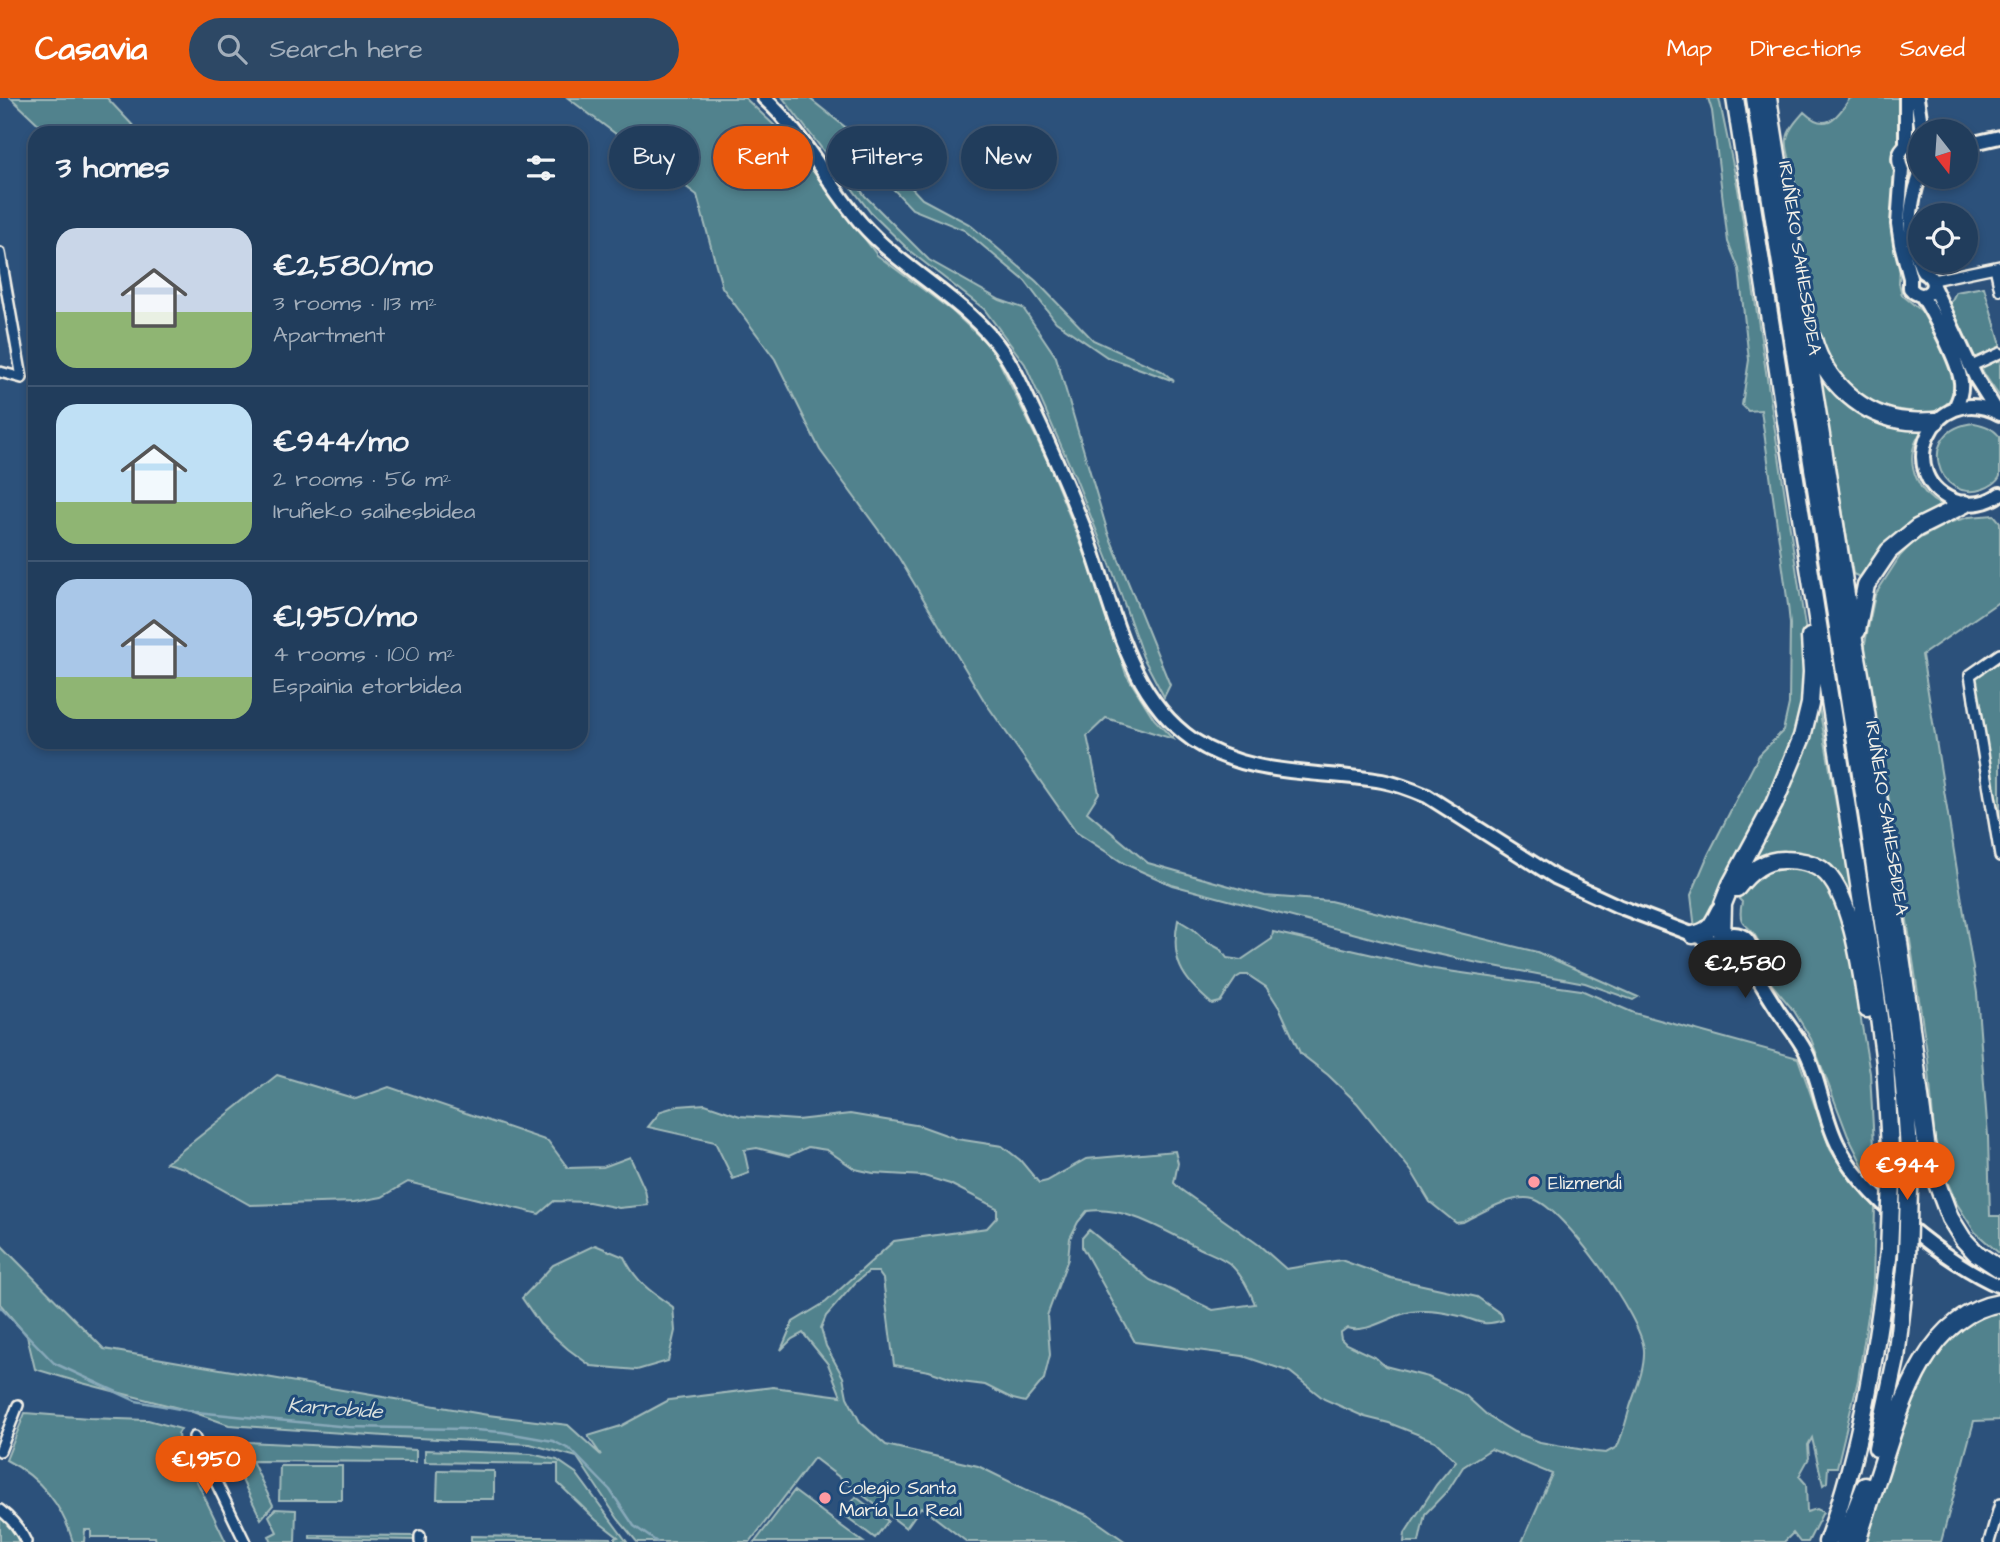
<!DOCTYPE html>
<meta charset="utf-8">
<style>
body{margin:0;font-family:"Architects Daughter",sans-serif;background:#2d4865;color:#f1f3f6;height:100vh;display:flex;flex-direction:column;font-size:26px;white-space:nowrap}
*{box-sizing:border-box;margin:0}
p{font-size:23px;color:#a2aebb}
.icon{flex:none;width:38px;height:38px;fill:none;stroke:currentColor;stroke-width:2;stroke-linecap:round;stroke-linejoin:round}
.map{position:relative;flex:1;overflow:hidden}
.sheet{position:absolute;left:28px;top:28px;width:560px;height:623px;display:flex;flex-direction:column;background:#213d5c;border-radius:21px;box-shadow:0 4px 10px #0003,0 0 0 2px #3e5672}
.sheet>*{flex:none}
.banner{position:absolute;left:609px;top:28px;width:665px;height:63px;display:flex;gap:14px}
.needle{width:46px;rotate:163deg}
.tools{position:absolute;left:1908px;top:21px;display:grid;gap:14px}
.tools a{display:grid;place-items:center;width:70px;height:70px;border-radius:50%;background:#213d5c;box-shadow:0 4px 10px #0003,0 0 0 2px #3e5672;font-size:35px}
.price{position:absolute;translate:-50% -60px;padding:0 16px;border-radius:24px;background:#ea580c;color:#fff;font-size:23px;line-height:46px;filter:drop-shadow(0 2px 4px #0008)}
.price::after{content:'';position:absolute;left:50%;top:42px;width:21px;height:16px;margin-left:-10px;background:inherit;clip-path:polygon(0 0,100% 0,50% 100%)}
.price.current{background:#222;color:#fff}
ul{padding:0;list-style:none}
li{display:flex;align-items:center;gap:21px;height:175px;padding:0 28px}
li+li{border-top:2px solid #3e5672}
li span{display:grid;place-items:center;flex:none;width:196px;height:140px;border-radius:21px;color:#555}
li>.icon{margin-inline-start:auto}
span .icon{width:84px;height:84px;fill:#fffc;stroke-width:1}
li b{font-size:30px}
h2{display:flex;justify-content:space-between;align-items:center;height:84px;padding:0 28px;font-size:30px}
.chip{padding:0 24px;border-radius:32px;background:#213d5c;box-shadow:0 4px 10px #0003,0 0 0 2px #3e5672;font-size:24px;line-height:63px}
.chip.current{background:#ea580c;color:#fff}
header{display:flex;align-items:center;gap:42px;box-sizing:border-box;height:98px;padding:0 35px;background:#ea580c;color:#fff}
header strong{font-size:33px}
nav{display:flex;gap:38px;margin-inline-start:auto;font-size:24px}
.search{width:490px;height:63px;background:#2d4865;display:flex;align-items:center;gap:18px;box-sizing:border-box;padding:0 24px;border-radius:38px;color:#a2aebb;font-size:26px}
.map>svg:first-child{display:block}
</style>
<header>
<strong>Casavia</strong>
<div class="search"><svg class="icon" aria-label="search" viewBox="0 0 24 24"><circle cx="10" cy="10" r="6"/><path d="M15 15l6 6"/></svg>Search here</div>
<nav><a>Map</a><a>Directions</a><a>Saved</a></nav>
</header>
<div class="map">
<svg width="2000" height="1444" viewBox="0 0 2000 1444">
<rect width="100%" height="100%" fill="#2c517b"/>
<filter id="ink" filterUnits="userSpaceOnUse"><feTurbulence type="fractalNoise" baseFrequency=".0143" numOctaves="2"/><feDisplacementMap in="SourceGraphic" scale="14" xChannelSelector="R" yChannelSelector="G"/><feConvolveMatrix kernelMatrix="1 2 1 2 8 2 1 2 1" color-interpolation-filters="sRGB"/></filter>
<g filter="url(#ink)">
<path fill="#51828d" stroke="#a2baba" stroke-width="2" d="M 11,0 L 107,0 L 140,35 L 48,35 Z
M 568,0 L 745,0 L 790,42 L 877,157 L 952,213 L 993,251 L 1047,362 L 1097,486 L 1126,576 L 1154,621 L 1173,641 L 1106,620 L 1087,638 L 1099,695 L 1087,714 L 1148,765 L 1265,798 L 1330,803 L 1537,854 L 1638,899 L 1633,902 L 1585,885 L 1478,865 L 1405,849 L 1172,787 L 1125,766 L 1076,734 L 985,604 L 899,460 L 820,352 L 775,261 L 722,189 L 697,97 Z
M 783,0 L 809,0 L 885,61 L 922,101 L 969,126 L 1036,183 L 1093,242 L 1162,273 L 1174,283 L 1107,259 L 1056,224 L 1025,183 L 964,132 L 912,111 L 855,50 L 834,54 L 865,98 L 929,162 L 1000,202 L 1023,210 L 1056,259 L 1108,435 L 1170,587 L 1164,599 L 1143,559 L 1113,474 L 1075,379 L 1025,266 L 984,211 L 911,154 L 871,115 Z
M 1708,0 L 1719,0 L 1738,91 L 1807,541 C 1805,564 1807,589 1802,612 C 1786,684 1744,754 1712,820 L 1695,831 L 1691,797 L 1708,757 L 1759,657 L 1783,633 L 1789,606 L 1790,526 L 1788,507 L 1761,312 L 1748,313 L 1742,307 L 1749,262 L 1739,171 L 1728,144 L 1712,13 Z
M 1850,0 L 1902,0 L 1903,42 L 1895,52 L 1893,62 L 1898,85 L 1895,146 L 1900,168 L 1899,185 L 1902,197 L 1929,219 L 1958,285 C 1949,310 1938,318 1910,313 C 1900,312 1887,311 1878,308 C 1861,301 1844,285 1835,270 C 1803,220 1803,135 1794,77 C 1792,67 1785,51 1787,41 C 1788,31 1798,21 1804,14 C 1825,34 1836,22 1850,0 Z
M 1984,189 L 2000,244 L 2000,299 C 1978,270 1964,238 1950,206 L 1956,194 Z
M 1822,275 L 1829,286 L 1926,329 C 1922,333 1918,338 1916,343 C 1905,367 1920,397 1941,407 L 1903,431 L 1870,465 L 1860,479 L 1853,476 L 1820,279 Z
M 1974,325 C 1985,327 1993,330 2000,339 C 2000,350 2000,368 2000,378 C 1998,384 1989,389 1983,391 C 1937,407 1914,331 1974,325 Z
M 1994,417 L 2000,424 L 2000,503 L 1922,557 L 1977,895 L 1988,1038 L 1990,1118 L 2000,1118 L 2000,1156 L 1975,1134 L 1957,1106 L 1946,1081 L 1935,1045 L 1928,961 L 1881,651 L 1867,589 L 1865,545 L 1875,497 L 1900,458 L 1913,444 L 1948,425 L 1969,419 Z
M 2000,560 L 2000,732 L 1975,578 Z
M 1816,590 C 1828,666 1844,742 1855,819 L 1808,757 L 1746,770 Z
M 1794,767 L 1818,776 L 1832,790 L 1843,816 L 1870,975 L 1876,1083 L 1863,1068 L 1848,1038 L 1811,941 L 1794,913 L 1760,872 C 1758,862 1762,853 1758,843 C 1750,823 1736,832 1742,804 L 1739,801 C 1753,770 1763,773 1794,767 Z
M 1178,822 L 1193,831 L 1207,844 L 1220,851 L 1227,860 L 1241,862 L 1272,841 L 1273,834 L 1434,871 L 1581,892 L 1634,915 L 1798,960 L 1830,1051 L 1850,1082 L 1875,1109 L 1873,1186 L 1858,1282 L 1837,1369 L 1828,1369 L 1827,1384 L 1823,1387 L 1812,1340 L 1808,1347 L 1809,1360 L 1799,1378 L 1806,1386 L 1807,1414 L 1817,1411 L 1823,1414 L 1808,1444 L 1800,1444 L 1793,1435 L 1784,1444 L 1522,1444 L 1552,1376 L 1491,1351 L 1463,1369 L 1449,1391 L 1425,1416 L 1419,1444 L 1404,1444 L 1405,1435 L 1436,1387 L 1456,1363 L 1435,1343 L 1389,1325 L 1365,1319 L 1324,1301 L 1290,1274 L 1243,1258 L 1135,1244 L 1082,1149 L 1082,1140 L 1089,1132 L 1150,1182 L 1213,1212 L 1255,1206 C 1250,1193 1242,1178 1232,1168 C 1225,1160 1209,1155 1199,1150 C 1165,1133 1127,1108 1087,1113 L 1078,1124 L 1070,1140 L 1068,1161 L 1047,1218 L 1050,1257 L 1044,1281 L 1025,1304 L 1013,1301 L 985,1287 L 961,1284 L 929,1273 L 894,1267 L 883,1181 L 878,1174 L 868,1174 L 855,1185 L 826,1218 L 821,1230 L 826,1248 L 843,1279 L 847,1299 L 860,1324 L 886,1347 L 978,1368 L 1029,1393 L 1089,1418 L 1126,1444 L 967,1444 L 921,1409 L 906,1430 L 814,1360 L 750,1444 L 637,1444 L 618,1421 L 577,1359 L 530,1346 L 399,1339 L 229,1327 L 190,1313 L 82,1285 L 35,1271 L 27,1238 L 0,1206 L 0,1146 L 104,1251 L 488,1317 L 568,1327 L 601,1357 L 588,1338 L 621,1328 L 669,1302 L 773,1289 L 841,1298 L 828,1266 L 803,1235 L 792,1241 L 781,1252 L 793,1224 L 826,1204 L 894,1143 L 987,1130 L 997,1119 L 997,1110 L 950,1086 L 924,1078 L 873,1075 L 855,1071 L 827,1052 L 808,1049 L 789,1058 L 757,1050 L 744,1052 L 749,1075 L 733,1081 L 715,1044 L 648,1029 L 661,1013 L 678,1008 L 705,1006 L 740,1018 L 797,1022 L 850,1016 L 921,1028 L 957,1041 L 1002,1048 L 1020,1062 L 1039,1085 L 1047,1083 L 1086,1061 L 1175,1053 L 1178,1065 L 1174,1085 L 1180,1091 L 1259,1147 L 1286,1171 L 1341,1162 L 1391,1180 L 1477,1199 L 1501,1216 L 1503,1222 C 1480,1230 1477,1221 1455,1217 C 1442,1214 1425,1212 1411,1214 C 1390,1217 1369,1236 1347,1230 L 1340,1235 L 1341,1241 L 1346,1246 L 1376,1260 L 1385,1268 L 1428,1279 L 1465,1297 L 1489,1319 L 1514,1334 L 1540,1344 L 1595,1354 L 1606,1355 L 1617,1349 C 1623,1336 1626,1323 1630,1309 C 1636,1291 1645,1271 1644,1252 C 1642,1220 1563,1109 1533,1101 C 1513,1095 1481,1115 1463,1124 L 1456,1125 L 1430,1104 L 1412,1074 L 1357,1005 L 1328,977 L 1300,955 L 1280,911 L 1266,889 L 1248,877 L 1241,877 L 1236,880 L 1220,904 L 1212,906 C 1181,880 1170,861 1178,822 Z
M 277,977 L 356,1001 L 389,989 L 548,1043 L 568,1070 L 603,1069 L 630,1059 L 645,1092 L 648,1107 L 619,1110 L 589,1104 L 554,1103 L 539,1116 L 408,1084 L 382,1099 L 354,1104 L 250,1107 L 184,1070 L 166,1065 Z
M 595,1147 L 624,1159 C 636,1184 651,1194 673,1209 L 675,1233 L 668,1263 L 637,1272 L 591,1268 L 568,1251 L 540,1226 L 522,1200 L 553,1167 Z
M 2000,1212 L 2000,1322 L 1974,1323 L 1941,1444 L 1863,1444 C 1873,1415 1883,1386 1893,1357 C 1913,1300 1934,1228 2000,1212 Z
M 25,1315 L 89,1320 L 148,1322 L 181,1331 L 178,1336 L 179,1346 L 226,1444 L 156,1444 L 155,1439 L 91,1439 L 91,1432 L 85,1432 L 84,1444 L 73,1444 C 63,1408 40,1379 6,1362 Z
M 227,1343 L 416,1352 L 416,1364 L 252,1363 L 273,1407 L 261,1421 L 224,1345 Z
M 425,1352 L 531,1356 L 557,1362 L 576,1375 L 627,1444 L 615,1443 L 615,1440 L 618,1439 L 596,1422 L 558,1385 L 558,1366 L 425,1364 Z
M 280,1368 L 342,1368 L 342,1402 L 279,1402 Z
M 438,1372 L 494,1373 L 494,1401 L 437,1401 Z
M 794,1393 L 863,1444 L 755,1444 Z
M 856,1399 L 888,1423 L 875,1440 L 843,1416 Z
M 275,1411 L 296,1412 L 295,1444 L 272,1444 L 269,1438 L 277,1434 L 269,1418 Z
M 0,1416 C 9,1424 18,1433 22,1444 L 0,1444 Z
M 310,1437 L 415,1438 L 415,1442 L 310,1440 Z
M 471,1438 L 611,1440 L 612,1443 L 471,1443 Z"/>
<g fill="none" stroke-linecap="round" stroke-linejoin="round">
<path stroke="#88a9b9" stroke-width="2.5" d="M 0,1209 L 54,1265 L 136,1303 L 196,1314 L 349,1329 L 462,1331 L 502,1334 L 553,1343 L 571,1352 L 610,1392 L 634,1428 L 657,1444"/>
<defs>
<path id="street" d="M 1995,169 L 2000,192
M 1933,182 L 2000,168
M 1976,266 L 2000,255
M 0,274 L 22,280 L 0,155
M 2000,556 L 1970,577 L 2000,758
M 194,1339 L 245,1444
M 0,1353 L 18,1307
M 0,1412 C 12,1421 20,1431 26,1444
M 420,1438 L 420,1444
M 1989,1444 L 2000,1406"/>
<path id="secondary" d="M 764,0 C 803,35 827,85 861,125 C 904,174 968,202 1005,257 C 1016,273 1023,291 1031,308 C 1051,350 1069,392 1086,435 C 1113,506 1126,596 1193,642 C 1250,680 1318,672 1382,683 C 1398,686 1413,692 1427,698 L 1555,779 L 1618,808 L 1705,841 L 1719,845
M 1906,0 L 1906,47
M 1917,0 L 1922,33
M 1920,47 C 1902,43 1895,57 1902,72 L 1898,126 L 1901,146 L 1910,180 L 1910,190 C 1925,209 1945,184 1923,174 C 1907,138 1907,114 1920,77
M 1965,47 L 2000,39
M 1933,188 L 1976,280 L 1998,315
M 1922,198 C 1933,215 1959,265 1961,284 C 1962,294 1959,301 1955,310
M 2000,316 C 1931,279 1890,382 1958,404 C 1972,408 1988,405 2000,396
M1717 853a17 17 0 1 1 34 0a17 17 0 1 1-34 0Z
M 1747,864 C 1758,880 1768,897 1779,914 C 1788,927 1798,939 1806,954 C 1820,983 1823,1016 1837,1045 C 1860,1097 1948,1166 2000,1188"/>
<path id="highway" d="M 1735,0 L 1873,875 L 1885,965 L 1892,1083
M 1755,0 L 1870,734 L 1899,936 L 1907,1022 L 1910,1069 L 1909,1091
M 1768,0 L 1847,503 L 1863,593 L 1908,907 L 1926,1045 L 1932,1072 L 1950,1120 L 1963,1141 L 1976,1155 L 2000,1171
M 1813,241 C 1825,284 1862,319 1908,323 C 1917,324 1927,323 1936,323
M 1857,533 L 1866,487 L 1889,453 L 1917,430 L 1965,406
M 1737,790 C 1749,774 1765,761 1785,762 C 1797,762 1810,764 1821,771 C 1851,791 1862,876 1867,911
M 1693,837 C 1711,833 1712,827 1720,812
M 1722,840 L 1723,806 L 1731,786 L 1774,706 L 1802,639 L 1810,606 L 1812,574 L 1810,539
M 1877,1350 L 1896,1261 L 1907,1161
M 1827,1444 C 1862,1350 1876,1252 1889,1153
M 1843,1444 L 1865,1388
M 1857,1444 C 1865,1418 1874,1392 1882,1367 C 1901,1307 1927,1217 2000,1205"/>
</defs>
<use href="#street" stroke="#f4f1e8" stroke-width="14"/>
<use href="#secondary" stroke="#f4f1e8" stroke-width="18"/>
<use href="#highway" stroke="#f4f1e8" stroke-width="21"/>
<use href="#street" stroke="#1f4a7a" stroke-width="9"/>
<use href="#secondary" stroke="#1f4a7a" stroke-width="12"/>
<use href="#highway" stroke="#1f4a7a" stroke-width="16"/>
<defs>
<path id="highway-bridge" d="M 1889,1153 L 1892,1083
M 1907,1161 L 1909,1091"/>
</defs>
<use href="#highway-bridge" stroke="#f4f1e8" stroke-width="21" stroke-linecap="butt"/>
<use href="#highway-bridge" stroke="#1f4a7a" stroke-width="16"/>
</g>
</g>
<g fill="#ff9aa2" stroke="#1f4a7a" stroke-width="2.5">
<circle cx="1534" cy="1084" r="7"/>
<circle cx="825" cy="1400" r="7"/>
</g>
<g text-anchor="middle" stroke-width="6" stroke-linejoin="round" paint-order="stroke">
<g font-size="19" fill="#f4f1e8" stroke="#1f4a7a">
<text transform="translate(1801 160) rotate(81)" y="7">IRUÑEKO SAIHESBIDEA</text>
<text transform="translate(1888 720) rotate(81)" y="7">IRUÑEKO SAIHESBIDEA</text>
</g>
<g font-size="19" fill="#f4f1e8" stroke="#1f4a7a" text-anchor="start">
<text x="1548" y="1091">Elizmendi</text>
<text x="839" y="1396">Colegio Santa<tspan x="839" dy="22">María La Real</tspan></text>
</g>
<g font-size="21" font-style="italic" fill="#d9dfdc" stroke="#1f4a7a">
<text transform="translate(335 1310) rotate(4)" y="7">Karrobide</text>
</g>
</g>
</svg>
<div class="tools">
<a><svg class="needle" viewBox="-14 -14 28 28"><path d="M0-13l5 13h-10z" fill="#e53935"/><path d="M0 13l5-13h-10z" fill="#a2aebb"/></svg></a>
<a><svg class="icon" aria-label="locate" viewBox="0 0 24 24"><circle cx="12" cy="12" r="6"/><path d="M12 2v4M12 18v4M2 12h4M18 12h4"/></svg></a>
</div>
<b class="price current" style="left:1745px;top:902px">€2,580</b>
<b class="price" style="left:1907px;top:1104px">€944</b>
<b class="price" style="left:206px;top:1398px">€1,950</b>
<div class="banner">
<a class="chip">Buy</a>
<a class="chip current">Rent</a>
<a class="chip">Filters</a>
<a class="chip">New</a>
</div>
<section class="sheet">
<h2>3 homes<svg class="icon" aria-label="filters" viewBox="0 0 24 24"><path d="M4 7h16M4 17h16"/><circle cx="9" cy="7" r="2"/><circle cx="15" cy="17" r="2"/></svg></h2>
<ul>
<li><span style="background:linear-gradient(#c9d6e8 60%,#8fb573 0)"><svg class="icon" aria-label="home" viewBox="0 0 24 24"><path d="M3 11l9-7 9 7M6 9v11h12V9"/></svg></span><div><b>€2,580/mo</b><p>3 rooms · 113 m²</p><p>Apartment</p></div></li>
<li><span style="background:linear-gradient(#bfe0f5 70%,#8fb573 0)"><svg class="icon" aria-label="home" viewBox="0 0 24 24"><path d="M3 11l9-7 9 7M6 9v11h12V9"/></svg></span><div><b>€944/mo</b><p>2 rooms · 56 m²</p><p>Iruñeko saihesbidea</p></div></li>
<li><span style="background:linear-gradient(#a9c7e8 70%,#8fb573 0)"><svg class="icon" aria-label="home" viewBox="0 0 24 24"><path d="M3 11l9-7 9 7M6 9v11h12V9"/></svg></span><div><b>€1,950/mo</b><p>4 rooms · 100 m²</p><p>Espainia etorbidea</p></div></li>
</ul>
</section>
</div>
